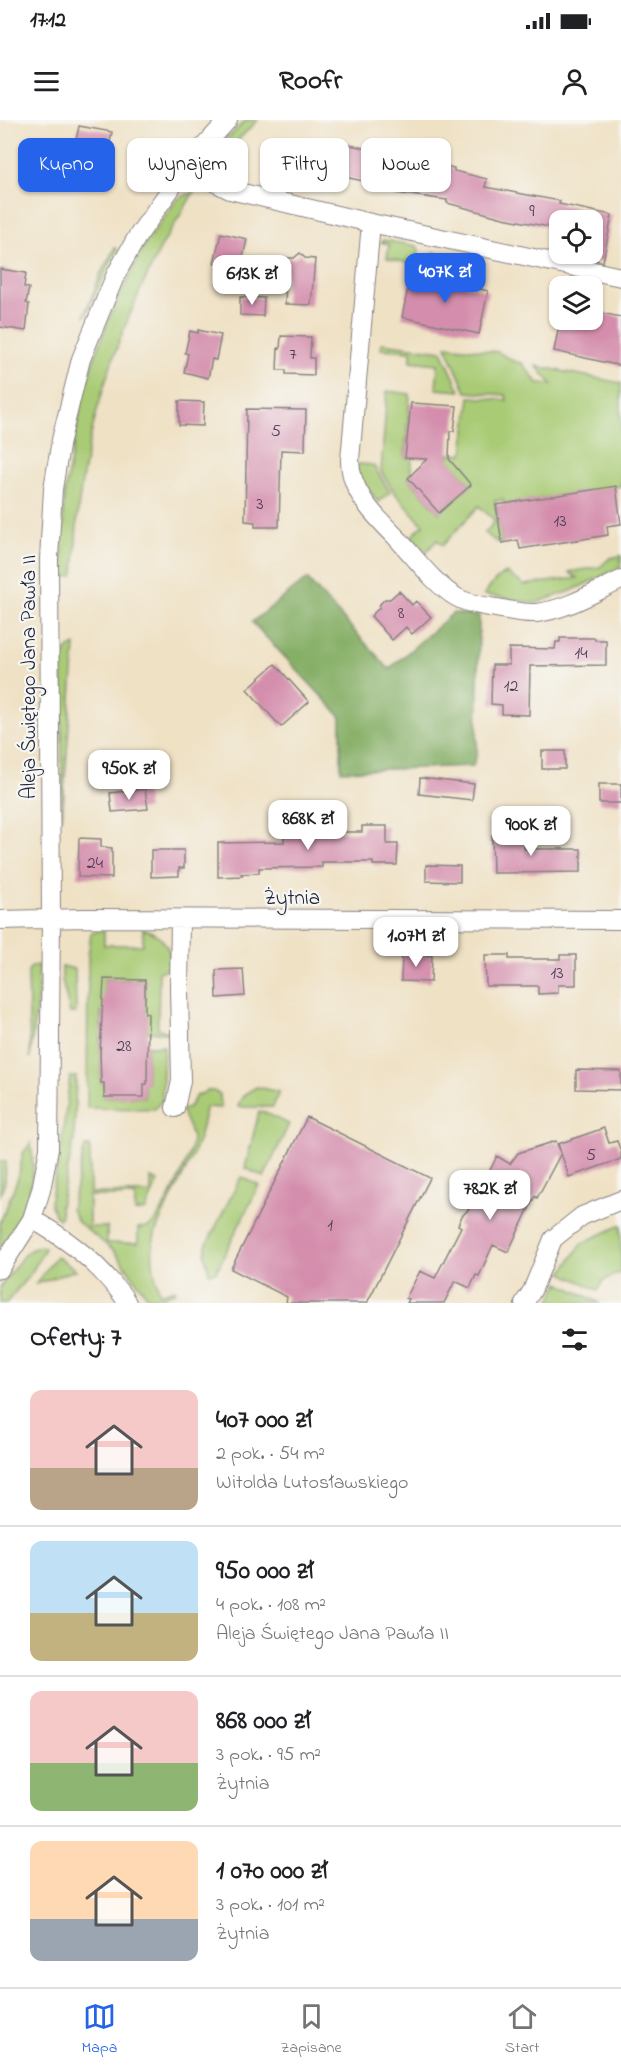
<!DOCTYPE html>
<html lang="pl">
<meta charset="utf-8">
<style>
body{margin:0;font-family:"Indie Flower",sans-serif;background:#f6f6f6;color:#202124;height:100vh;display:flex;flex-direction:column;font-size:22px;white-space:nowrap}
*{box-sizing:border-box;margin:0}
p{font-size:20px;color:#757577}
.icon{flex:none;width:33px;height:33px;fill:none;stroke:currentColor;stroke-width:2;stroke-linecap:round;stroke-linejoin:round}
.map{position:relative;height:1183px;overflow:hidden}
.drawer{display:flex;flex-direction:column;background:#fff;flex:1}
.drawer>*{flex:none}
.top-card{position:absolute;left:18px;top:18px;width:585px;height:54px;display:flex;gap:12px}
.controls{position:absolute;left:549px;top:90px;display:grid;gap:12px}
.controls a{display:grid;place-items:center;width:54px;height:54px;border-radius:12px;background:#fff;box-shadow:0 2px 4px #0004;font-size:30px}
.price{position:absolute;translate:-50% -51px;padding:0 14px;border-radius:12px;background:#fff;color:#222;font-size:20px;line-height:39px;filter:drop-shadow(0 2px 3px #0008)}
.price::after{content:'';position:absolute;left:50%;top:36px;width:18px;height:14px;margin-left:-9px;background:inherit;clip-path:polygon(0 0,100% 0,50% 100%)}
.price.on{background:#2563eb;color:#fff}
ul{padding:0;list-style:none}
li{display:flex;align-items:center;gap:18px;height:150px;padding:0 30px}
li+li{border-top:2px solid #e0e0e0}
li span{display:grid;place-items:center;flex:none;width:168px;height:120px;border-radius:12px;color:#555}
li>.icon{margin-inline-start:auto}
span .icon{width:72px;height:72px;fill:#fffc;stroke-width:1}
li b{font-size:26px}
h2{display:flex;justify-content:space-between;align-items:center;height:72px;padding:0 30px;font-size:26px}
.chip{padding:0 21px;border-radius:12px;background:#fff;box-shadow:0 2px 4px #0004;font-size:21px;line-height:54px}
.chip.on{background:#2563eb;color:#fff}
.status{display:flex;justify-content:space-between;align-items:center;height:42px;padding:0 30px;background:#fff;direction:ltr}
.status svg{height:16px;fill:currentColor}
header{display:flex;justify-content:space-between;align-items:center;height:78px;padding:0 30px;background:#fff;font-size:27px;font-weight:800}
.tab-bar{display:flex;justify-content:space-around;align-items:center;height:84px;border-top:2px solid #e0e0e0;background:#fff;font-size:16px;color:#757577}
.tab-bar a{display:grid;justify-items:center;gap:3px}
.tab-bar .on{color:#2563eb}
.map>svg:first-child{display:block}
</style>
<div class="status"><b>17:12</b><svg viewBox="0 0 49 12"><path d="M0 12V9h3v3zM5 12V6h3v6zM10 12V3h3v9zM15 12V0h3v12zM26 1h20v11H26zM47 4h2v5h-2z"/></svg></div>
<header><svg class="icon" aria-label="menu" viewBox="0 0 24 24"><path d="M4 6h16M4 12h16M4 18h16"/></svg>Roofr<svg class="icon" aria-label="person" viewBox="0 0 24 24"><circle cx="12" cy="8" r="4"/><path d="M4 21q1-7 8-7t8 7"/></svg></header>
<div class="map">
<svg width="621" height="1183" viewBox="0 0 621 1183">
<rect width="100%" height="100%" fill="#f6f6f2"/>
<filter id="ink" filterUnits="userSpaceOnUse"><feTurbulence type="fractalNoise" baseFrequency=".0167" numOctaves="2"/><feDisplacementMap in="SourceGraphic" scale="12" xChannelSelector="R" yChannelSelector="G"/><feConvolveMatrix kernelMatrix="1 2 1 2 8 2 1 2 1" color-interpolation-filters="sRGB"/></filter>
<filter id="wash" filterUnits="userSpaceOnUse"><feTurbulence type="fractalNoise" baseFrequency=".008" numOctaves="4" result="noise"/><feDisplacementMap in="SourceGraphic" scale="24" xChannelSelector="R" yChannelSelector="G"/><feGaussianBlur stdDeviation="1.35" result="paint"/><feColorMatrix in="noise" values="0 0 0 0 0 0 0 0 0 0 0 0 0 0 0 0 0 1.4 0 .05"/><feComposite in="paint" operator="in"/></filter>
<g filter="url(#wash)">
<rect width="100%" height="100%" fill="#efe1c4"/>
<path fill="#a9cb74" stroke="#667658" stroke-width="1.5" d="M 246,0 L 258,0 L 220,38 L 224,22 Z
M 194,72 C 182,93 168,113 157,135 C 118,213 90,294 79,381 C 76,405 76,430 74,454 L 72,456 L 61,457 L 64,375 L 82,281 L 92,245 L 109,198 L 145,124 L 177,79 Z
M 383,120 L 417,126 L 419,130 L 416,142 L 431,145 L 434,132 L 437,133 L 434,149 L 387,138 L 389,125 L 381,122 Z
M 115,128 L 117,130 L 84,197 L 101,153 Z
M 381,223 L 442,231 L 460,271 L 436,269 L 438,244 L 411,241 L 411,231 L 381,229 Z
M 446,226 L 498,232 L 515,242 L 522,243 L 538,263 L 552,264 L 536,246 L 621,263 L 621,366 L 504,384 L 503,380 L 495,381 L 502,423 L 496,422 L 485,413 L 495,401 L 479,386 L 443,425 L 437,420 L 426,432 L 411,417 L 423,405 L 394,372 L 381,352 L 387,271 L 410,274 L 405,338 L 412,338 L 411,351 L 413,353 L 408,358 L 439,393 L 471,365 L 449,340 L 449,334 L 463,334 L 470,277 L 507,280 L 506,275 L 466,272 Z
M 357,344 L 373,345 L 390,372 L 378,382 L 357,354 Z
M 621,436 L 621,447 L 571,471 L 536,483 L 484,475 C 491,465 496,457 507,453 L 524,465 L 577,458 L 569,452 L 600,447 L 610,438 Z
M 75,525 L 62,699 L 62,537 L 69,528 Z
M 143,809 C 162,813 172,829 171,847 L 159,852 L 158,908 L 170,913 L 147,912 L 145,893 L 145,860 L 104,859 L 105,892 L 101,892 L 101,907 L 104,917 L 100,918 L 101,963 L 104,963 L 104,977 L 144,977 L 144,964 L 147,964 L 147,926 L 164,926 L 162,980 L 155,989 L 87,988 L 88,837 L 91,813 L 104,810 L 104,825 L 143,825 Z
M 39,845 L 38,873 L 30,938 L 28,851 L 32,846 Z
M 62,846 L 75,849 L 76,893 L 70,893 L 62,860 Z
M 70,957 L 76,957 L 74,1020 L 60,1086 L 61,1096 L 59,1099 L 54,1094 L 50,1083 L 61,1027 Z
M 257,967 L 279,972 L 273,987 L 238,987 C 240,976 247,972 257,967 Z
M 207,971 L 213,971 L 220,974 L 221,988 L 205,987 C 203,1021 185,1051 170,1081 C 163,1095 155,1108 153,1124 C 151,1141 155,1157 160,1174 L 175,1169 L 176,1171 L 157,1179 L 147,1176 L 115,1132 L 78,1102 L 71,1089 L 85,1026 L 90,1026 L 90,1073 L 151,1073 L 151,1058 L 158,1061 L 146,1090 L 135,1092 L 135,1076 L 89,1076 L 89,1107 L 107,1107 L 107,1123 L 138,1123 L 138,1108 L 148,1107 L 155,1102 C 165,1087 192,1036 192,1020 C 192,1009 183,1000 182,989 L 189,987 L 196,976 Z
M 259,992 L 264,992 L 289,1004 L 264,1057 L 245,1048 Z
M 31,1023 C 31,1032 34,1042 33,1052 C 31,1077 13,1110 0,1131 L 0,1103 L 18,1058 L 23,1033 Z
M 0,1041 L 6,1041 L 5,1062 L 0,1076 Z
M 241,1057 L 259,1065 L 216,1152 L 209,1153 L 205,1136 L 206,1126 Z
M 621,1105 L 621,1152 L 603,1161 L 598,1170 L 562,1153 L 582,1123 Z
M 41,1126 L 45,1128 L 32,1152 L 6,1183 L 0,1183 L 0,1167 L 23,1136 L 30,1130 Z
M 56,1136 L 76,1150 L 36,1164 Z
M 559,1163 L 600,1183 L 549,1183 Z"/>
<path fill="#86af66" stroke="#546850" stroke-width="1.5" d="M 307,459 L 389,549 L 453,493 L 479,496 L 477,634 L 473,646 L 341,651 L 341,597 L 252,502 Z"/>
<g id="blocks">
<path fill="#d48dac" d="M 79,6 L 112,12 L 109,27 L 94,25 L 89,51 L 70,48 Z
M 324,19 L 390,34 L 387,45 L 431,52 L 433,43 L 454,48 L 454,51 L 487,59 L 485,67 L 560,81 L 559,84 L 612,95 L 603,142 L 592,139 L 592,100 L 556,100 L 554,108 L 503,98 L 447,83 L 447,80 L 396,73 L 397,68 L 344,57 L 346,49 L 320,44 Z
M 280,21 L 307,27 L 301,53 L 274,47 Z
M 221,113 L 247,119 L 238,161 L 220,156 L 217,149 L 218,144 L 214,143 Z
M 300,133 L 305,138 L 315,139 L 311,185 L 285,184 L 287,138 L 294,138 Z
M 0,149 L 26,153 L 24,167 L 29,168 L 26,183 L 29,184 L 26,211 L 0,207 Z
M 411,154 L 429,158 L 430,156 L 488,171 L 479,214 L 402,197 Z
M 240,177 L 264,178 L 263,196 L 240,195 Z
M 592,191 L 621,197 L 621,246 L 554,231 L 560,200 L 592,200 Z
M 198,210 L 221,215 L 216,240 L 212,239 L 208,258 L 184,252 L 188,234 L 185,233 L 190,211 L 198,213 Z
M 281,216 L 311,217 L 310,238 L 314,238 L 314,255 L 286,254 L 286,250 L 277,250 L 278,228 L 280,229 Z
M 179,281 L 204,282 L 203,306 L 179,305 Z
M 411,283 L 457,286 L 454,311 L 450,311 L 449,339 L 471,365 L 439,393 L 408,358 L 427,339 L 405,338 Z
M 247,289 L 306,290 L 305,331 L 281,330 L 279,407 L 255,407 L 255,402 L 245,401 Z
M 616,366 L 621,404 L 607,406 L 608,415 L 520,429 L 518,420 L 502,423 L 496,385 Z
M 399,471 L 412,485 L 416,481 L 431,497 L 412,514 L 406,507 L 392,520 L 371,496 L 379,488 L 380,484 L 385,479 L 390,479 Z
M 560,518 L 595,518 L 595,520 L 606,520 L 606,545 L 530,546 L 529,595 L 502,594 L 502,585 L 491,584 L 492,545 L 509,545 L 509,528 L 555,529 L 556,522 L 560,522 Z
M 275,544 L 309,582 L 281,607 L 247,569 Z
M 542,631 L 565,631 L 565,649 L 542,649 Z
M 420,658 L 474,664 L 472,680 L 419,674 Z
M 599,664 L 621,664 L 621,683 L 599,683 Z
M 145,669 L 148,689 L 112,692 L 110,673 Z
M 362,706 L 387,706 L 387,724 L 398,724 L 397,745 L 373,745 L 373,742 L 322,742 L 322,747 L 259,748 L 259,753 L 241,754 L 242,756 L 218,757 L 218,723 L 284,722 L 284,712 L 362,712 Z
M 523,714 L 524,729 L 581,729 L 581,752 L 493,753 L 492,715 Z
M 79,718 L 101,719 L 101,727 L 112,728 L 112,758 L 78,757 Z
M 151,730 L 184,730 L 184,748 L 179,748 L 179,756 L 151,757 Z
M 426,745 L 460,746 L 460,762 L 426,761 Z
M 402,834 L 432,836 L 431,862 L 401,861 Z
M 485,835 L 509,835 L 509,839 L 560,839 L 560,835 L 576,835 L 576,865 L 558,865 L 558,873 L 538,874 L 538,866 L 486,866 Z
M 243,849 L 245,876 L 217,878 L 216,850 Z
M 104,859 L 145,860 L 145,893 L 148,893 L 147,964 L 144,964 L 144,977 L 104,977 L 104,963 L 101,963 L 100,933 Z
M 576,950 L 621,951 L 621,970 L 576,969 Z
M 307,997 L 430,1058 L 367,1183 L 286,1183 L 287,1177 L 231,1149 Z
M 604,1008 L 609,1023 L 617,1021 L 621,1032 L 621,1039 L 569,1057 L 558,1024 Z
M 556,1021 L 561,1033 L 537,1078 L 535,1076 L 508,1132 L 493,1125 L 479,1156 L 476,1155 L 470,1168 L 455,1161 L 444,1183 L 407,1183 L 409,1179 L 406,1178 L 420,1151 L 435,1158 L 461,1107 L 458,1105 L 462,1096 L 473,1085 L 497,1036 L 510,1044 L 518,1033 Z"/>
</g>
</g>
<g filter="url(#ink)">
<use href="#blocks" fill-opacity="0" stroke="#888280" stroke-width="1.5"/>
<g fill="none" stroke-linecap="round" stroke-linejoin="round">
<defs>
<path id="minor" d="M 188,44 L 208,59 L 230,70 L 371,103 L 621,157
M 371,103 L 350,340 C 350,371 374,395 395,416 C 413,435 434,464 456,477 C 468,484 483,486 496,488 C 509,490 523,494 536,493 C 566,490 595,472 621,460
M 0,800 L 85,798 L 621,800
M 175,988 L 181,961 L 179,869 L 180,800
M 32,1099 C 63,1117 90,1136 113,1164 C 118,1170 124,1176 127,1183
M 0,1149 L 32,1099 L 41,1070 L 49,1029 L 51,799 L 49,439 L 53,369 L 61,320 L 81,239 L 116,154 L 137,117 L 188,44 L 228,0
M 524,1183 L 532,1171 L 553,1119 L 582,1096 L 621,1080"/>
</defs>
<use href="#minor" stroke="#888280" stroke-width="20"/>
<use href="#minor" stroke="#fff" stroke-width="18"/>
</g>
</g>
<g text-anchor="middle" stroke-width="4.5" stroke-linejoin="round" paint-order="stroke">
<g font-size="18" fill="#4e3d57">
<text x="532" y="96">9</text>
<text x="293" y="239">7</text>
<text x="276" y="316">5</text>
<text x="260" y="389">3</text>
<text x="560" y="406">13</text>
<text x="401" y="498">8</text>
<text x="581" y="538">14</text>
<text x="511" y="571">12</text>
<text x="95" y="748">24</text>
<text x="557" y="858">13</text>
<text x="124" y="931">28</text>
<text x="591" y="1040">5</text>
<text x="330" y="1110">1</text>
</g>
<g font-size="21" fill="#22223b" stroke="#f6f6f2">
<text transform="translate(28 557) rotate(-90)" y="7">Aleja Świętego Jana Pawła II</text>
<text x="292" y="784">Żytnia</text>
</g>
</g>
</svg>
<div class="controls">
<a><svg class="icon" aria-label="locate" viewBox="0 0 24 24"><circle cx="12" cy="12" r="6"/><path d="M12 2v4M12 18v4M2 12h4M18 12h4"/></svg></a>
<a><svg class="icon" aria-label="layers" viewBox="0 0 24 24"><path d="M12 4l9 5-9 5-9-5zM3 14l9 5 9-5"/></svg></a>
</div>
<b class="price on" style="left:445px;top:184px">407K zł</b>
<b class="price" style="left:252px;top:186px">613K zł</b>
<b class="price" style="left:129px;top:681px">950K zł</b>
<b class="price" style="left:308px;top:731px">868K zł</b>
<b class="price" style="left:531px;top:737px">900K zł</b>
<b class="price" style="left:416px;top:848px">1.07M zł</b>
<b class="price" style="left:490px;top:1101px">782K zł</b>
<div class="top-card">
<a class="chip on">Kupno</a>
<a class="chip">Wynajem</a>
<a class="chip">Filtry</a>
<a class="chip">Nowe</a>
</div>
</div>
<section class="drawer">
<h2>Oferty: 7<svg class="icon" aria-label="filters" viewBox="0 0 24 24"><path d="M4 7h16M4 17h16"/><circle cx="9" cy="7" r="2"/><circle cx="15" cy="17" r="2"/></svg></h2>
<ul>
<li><span style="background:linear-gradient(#f6c9c9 65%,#b9a48a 0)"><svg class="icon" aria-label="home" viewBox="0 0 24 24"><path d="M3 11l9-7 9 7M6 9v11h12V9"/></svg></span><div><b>407 000 zł</b><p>2 pok. · 54 m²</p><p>Witolda Lutosławskiego</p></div></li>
<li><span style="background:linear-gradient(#bfe0f5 60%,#c2b280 0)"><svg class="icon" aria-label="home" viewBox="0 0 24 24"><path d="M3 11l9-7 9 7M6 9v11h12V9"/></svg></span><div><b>950 000 zł</b><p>4 pok. · 108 m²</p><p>Aleja Świętego Jana Pawła II</p></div></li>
<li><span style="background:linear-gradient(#f6c9c9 60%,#8fb573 0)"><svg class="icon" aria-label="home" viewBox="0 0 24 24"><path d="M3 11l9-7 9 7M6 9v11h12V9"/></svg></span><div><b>868 000 zł</b><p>3 pok. · 95 m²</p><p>Żytnia</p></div></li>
<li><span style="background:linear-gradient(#ffd9b3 65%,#9aa5b1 0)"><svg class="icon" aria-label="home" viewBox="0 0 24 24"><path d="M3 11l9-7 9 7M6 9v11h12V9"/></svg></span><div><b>1 070 000 zł</b><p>3 pok. · 101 m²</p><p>Żytnia</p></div></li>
</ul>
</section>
<nav class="tab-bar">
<a class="on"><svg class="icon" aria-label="map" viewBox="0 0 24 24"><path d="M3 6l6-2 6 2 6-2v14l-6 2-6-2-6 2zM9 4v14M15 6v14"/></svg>Mapa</a>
<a><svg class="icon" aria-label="saved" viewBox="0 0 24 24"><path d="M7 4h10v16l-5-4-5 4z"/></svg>Zapisane</a>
<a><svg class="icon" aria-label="home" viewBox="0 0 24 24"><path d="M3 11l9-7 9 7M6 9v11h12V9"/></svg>Start</a>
</nav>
